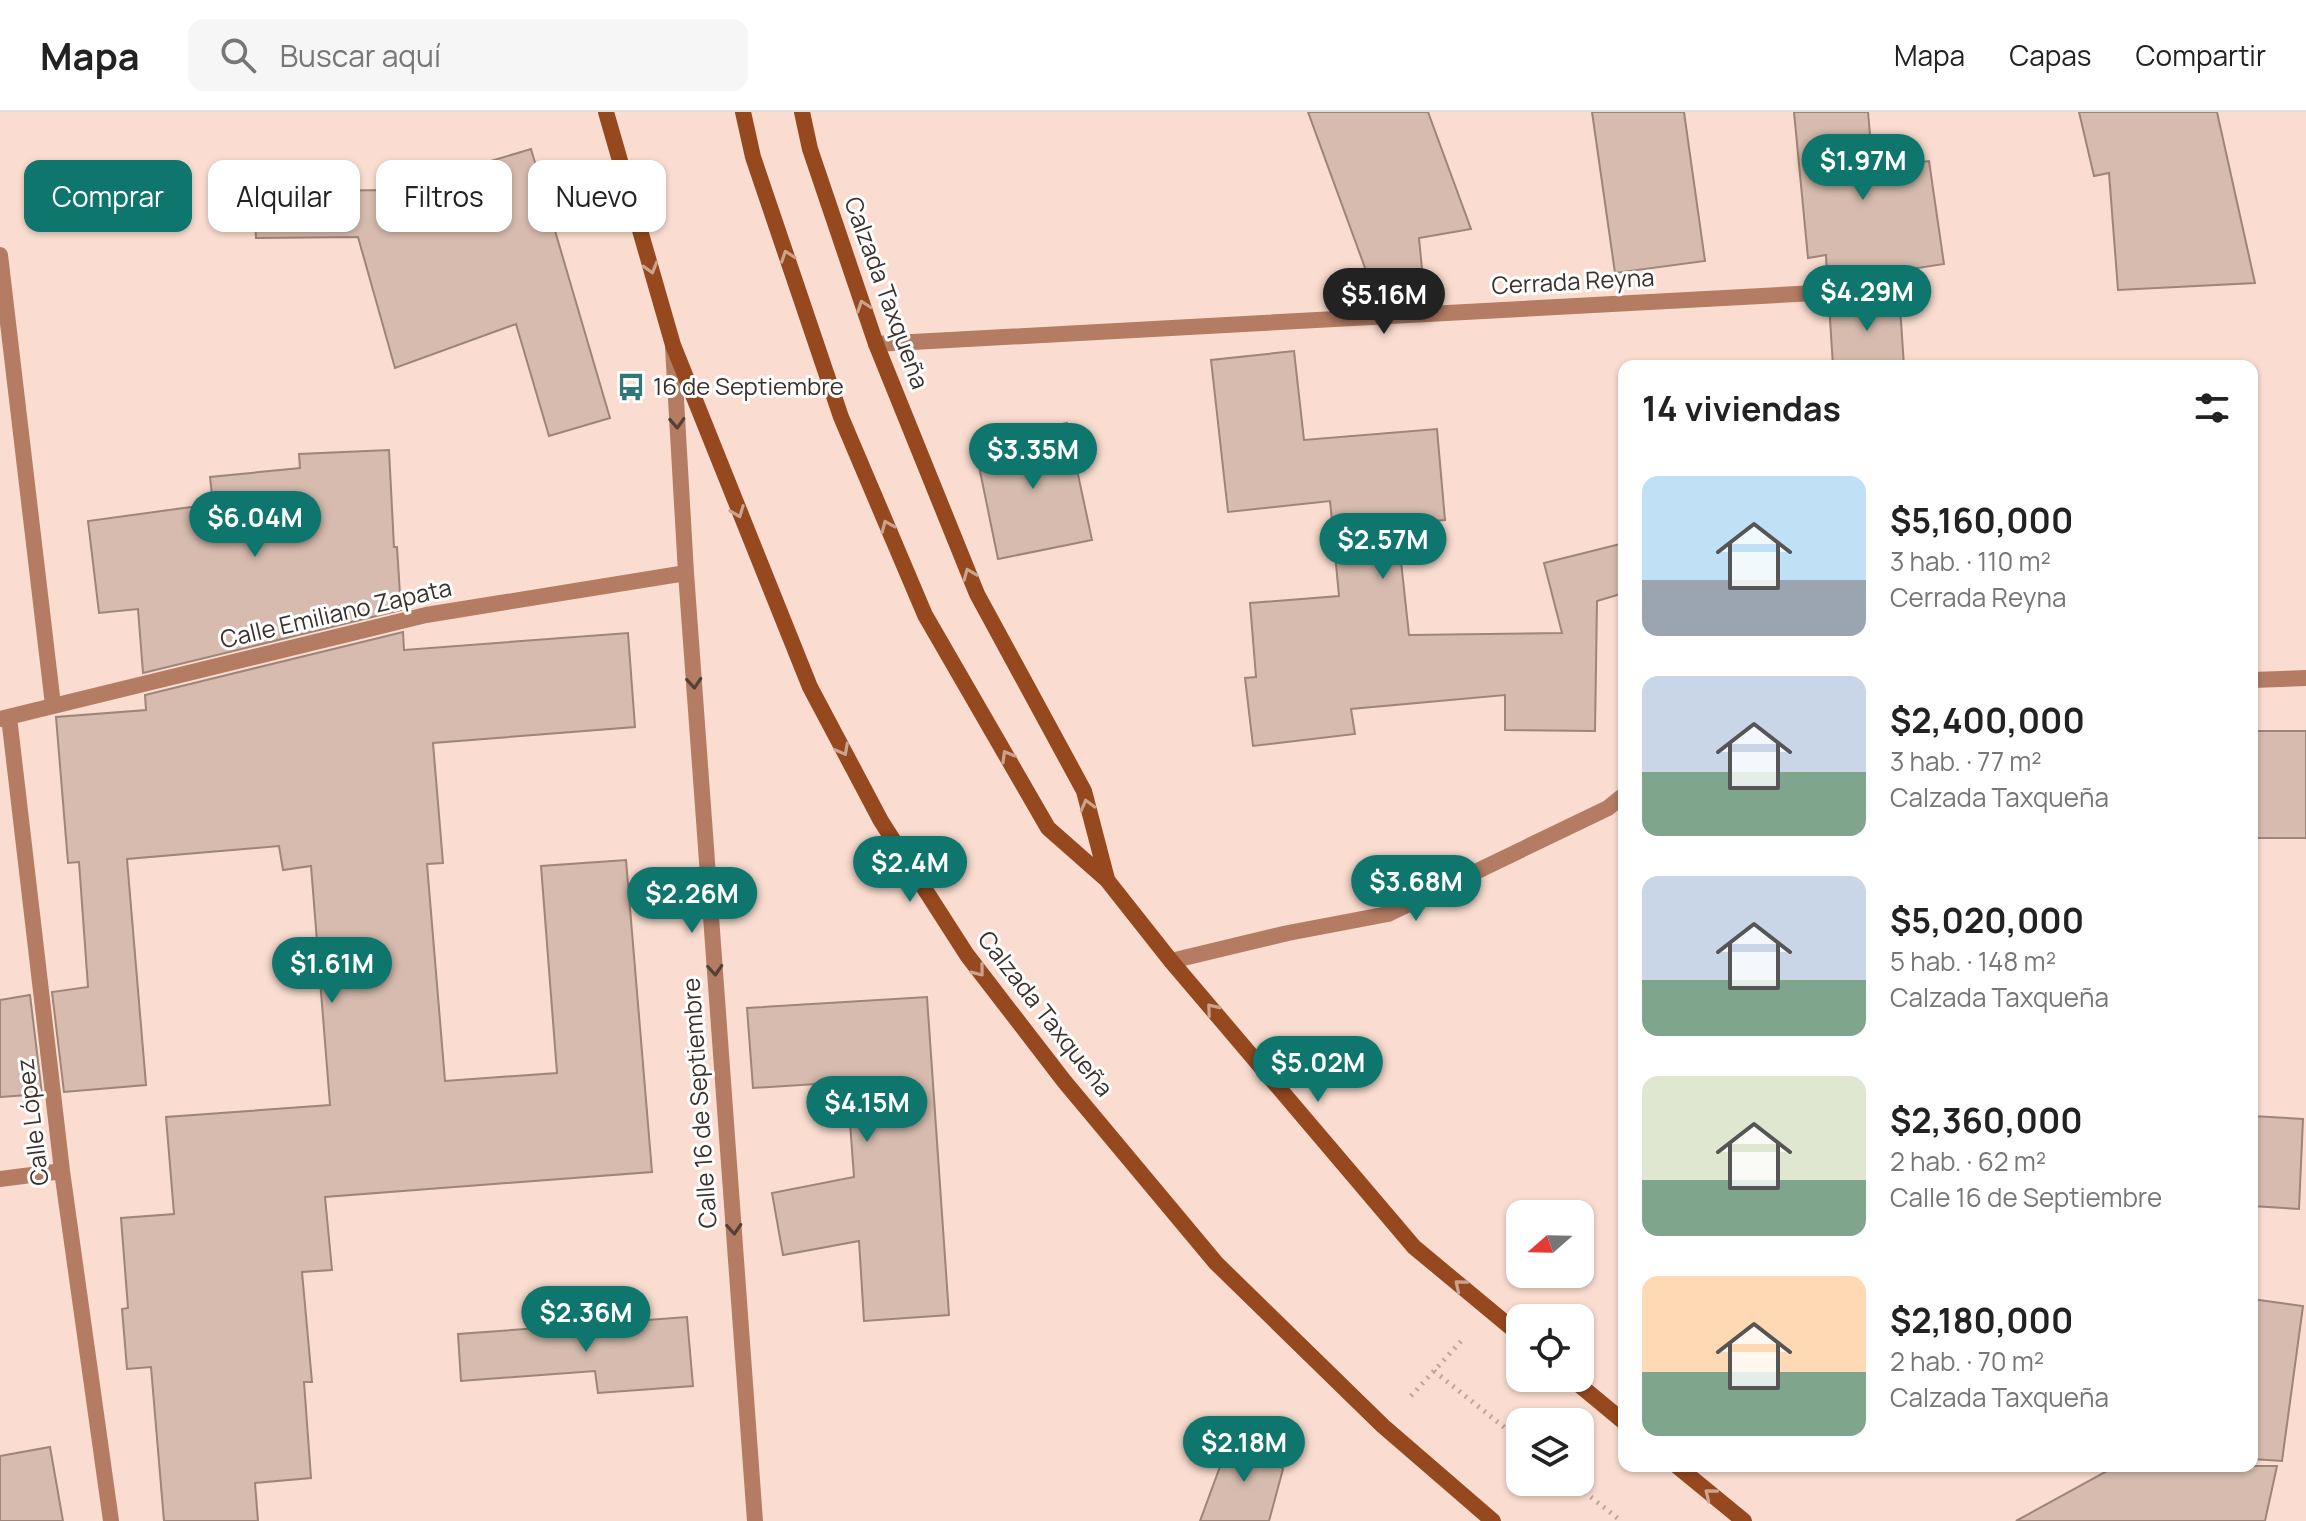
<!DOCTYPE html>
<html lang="es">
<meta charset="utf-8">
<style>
body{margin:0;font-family:Manrope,sans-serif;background:#f6f6f6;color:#222;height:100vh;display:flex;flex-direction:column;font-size:30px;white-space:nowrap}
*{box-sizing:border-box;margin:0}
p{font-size:26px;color:#767676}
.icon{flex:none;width:44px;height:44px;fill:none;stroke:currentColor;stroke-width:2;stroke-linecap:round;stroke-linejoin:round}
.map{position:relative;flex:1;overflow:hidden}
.sheet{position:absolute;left:1618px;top:248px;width:640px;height:1112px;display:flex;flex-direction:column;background:#fff;border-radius:16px;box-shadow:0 2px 6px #0004}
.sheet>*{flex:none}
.banner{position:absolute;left:24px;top:48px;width:760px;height:72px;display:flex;gap:16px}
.needle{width:52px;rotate:250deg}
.controls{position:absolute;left:1506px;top:1088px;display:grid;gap:16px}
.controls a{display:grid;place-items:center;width:88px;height:88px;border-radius:16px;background:#fff;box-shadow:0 2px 6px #0004;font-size:40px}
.price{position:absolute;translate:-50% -68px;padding:0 18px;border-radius:28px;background:#0f766e;color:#fff;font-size:26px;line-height:52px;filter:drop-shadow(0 2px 4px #0008)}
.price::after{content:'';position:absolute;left:50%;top:48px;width:24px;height:18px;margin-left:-12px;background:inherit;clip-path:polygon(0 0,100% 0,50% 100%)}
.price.on{background:#222;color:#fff}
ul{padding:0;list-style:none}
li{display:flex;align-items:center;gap:24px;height:200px;padding:0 24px}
li span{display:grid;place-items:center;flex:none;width:224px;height:160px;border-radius:16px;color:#555}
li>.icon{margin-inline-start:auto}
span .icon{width:96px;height:96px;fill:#fffc;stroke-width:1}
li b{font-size:34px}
h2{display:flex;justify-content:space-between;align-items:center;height:96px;padding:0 24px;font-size:34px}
.chip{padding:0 28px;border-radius:16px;background:#fff;box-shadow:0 2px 6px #0004;font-size:28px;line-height:72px}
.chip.on{background:#0f766e;color:#fff}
header{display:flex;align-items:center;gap:48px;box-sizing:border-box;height:112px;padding:0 40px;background:#fff;border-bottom:2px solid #e0e0e0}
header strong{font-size:38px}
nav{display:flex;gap:44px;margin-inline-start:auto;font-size:28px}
.search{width:560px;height:72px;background:#f6f6f6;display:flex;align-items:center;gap:20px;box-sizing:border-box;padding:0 28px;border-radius:16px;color:#767676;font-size:30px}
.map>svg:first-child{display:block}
</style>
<header>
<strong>Mapa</strong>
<div class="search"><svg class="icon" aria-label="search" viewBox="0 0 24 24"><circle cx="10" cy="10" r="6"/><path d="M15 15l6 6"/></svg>Buscar aquí</div>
<nav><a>Mapa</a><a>Capas</a><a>Compartir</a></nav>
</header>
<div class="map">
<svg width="2306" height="1409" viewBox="0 0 2306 1409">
<rect width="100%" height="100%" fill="#faddd0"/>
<path fill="#d6bbae" stroke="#9e8479" stroke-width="2" d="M 1308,0 L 1428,0 L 1471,117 L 1419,126 L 1422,157 L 1372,175 Z
M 1592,0 L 1684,0 L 1705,149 L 1615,161 Z
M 1794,0 L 1868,0 L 1873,56 L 1929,49 L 1944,152 L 1898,159 L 1899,173 L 1888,166 L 1827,169 L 1826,143 L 1808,146 Z
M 2079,0 L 2217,0 L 2255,171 L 2118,178 L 2109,61 L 2094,64 Z
M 531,37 L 610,306 L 549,324 L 516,212 L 395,256 L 358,125 L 256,126 L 254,80 L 384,78 L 384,81 Z
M 1899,180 L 1904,254 L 1833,254 L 1829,191 L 1890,188 L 1896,186 Z
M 1294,239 L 1304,328 L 1437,317 L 1445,408 L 1397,412 L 1409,523 L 1562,521 L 1544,451 L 1624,431 L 1624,481 L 1597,489 L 1595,619 L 1505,618 L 1505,583 L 1351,597 L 1355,622 L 1253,634 L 1245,566 L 1256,565 L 1250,491 L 1339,484 L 1330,389 L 1228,400 L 1211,248 Z
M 1067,311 L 1092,428 L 998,447 L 974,330 Z
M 389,338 L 394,435 L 397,435 L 401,498 L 143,561 L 138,497 L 99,501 L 88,409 L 213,392 L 210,365 L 300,356 L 299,342 Z
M 403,520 L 404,538 L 628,521 L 635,615 L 433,631 L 443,751 L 427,752 L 445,969 L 557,961 L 541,754 L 626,748 L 652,1060 L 325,1085 L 332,1158 L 302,1160 L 312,1270 L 304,1270 L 311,1366 L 255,1371 L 258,1409 L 164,1409 L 151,1255 L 127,1257 L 122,1197 L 128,1196 L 121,1106 L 174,1102 L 166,1005 L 330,993 L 311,754 L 283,758 L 279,734 L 127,747 L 146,973 L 64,980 L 52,880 L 88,875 L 79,750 L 68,751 L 56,605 L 146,598 L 145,583 Z
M 2252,619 L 2306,619 L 2306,726 L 2252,726 Z
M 30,883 L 42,982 L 0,985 L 0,888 Z
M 927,885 L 949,1203 L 864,1209 L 859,1129 L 783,1143 L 772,1081 L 854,1065 L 847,970 L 753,976 L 747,896 Z
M 2252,1004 L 2303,1007 L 2299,1097 L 2252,1094 Z
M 2252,1187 L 2303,1194 L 2282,1349 L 2252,1347 Z
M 687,1205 L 693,1274 L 598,1281 L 595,1259 L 461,1269 L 458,1222 Z
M 1235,1314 L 1283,1357 L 1269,1409 L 1200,1409 Z
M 50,1335 L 63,1409 L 0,1409 L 0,1344 Z
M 2116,1354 L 2277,1354 L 2265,1409 L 2016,1409 Z"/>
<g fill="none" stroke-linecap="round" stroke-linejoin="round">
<path stroke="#bda69b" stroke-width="5" stroke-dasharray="2 6" stroke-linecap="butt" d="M 1434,1259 L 1520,1328
M 1411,1284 L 1463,1227
M 1572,1370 L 1621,1409"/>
<path stroke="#b47c63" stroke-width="16" d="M 0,143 L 53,593
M 876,232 L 1889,177
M 673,235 L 686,461 L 755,1409
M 2252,568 L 2306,566
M 9,605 L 62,1059 L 111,1409
M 0,607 L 426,503 L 686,461
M 1171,849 L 1288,821 L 1388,802 L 1608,696 L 1624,683
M 0,1067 L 62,1059"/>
<path stroke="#96481e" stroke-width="16" d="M 606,0 L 673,233 L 810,575 L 881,709 L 967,843 L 1064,969 L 1216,1151 L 1383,1314 L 1493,1409
M 743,0 L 753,45 L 841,305 L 925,503 L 1048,716 L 1107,768 L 1171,849 L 1414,1135 L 1520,1223
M 802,0 L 810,37 L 876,232 L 977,482 L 1084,679 L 1107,767
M 1571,1266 L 1624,1310
M 1677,1354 L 1744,1409"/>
</g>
<defs><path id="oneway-chevron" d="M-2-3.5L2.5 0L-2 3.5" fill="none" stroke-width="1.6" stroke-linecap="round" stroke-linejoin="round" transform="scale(2)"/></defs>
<g stroke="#caa48e">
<use href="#oneway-chevron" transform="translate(787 144) rotate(-109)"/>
<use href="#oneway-chevron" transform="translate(651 156) rotate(74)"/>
<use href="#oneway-chevron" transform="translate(863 194) rotate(-109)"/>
<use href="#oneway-chevron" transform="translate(738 400) rotate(69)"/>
<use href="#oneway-chevron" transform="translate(887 414) rotate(-113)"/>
<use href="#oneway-chevron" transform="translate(969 462) rotate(-112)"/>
<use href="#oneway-chevron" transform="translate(843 638) rotate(62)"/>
<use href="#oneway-chevron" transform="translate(1007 644) rotate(-120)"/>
<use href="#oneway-chevron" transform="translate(1087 693) rotate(-105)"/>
<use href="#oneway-chevron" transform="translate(979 859) rotate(52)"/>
<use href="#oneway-chevron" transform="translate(1212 897) rotate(-130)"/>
<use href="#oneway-chevron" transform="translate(1460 1173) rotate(-140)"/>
<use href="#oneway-chevron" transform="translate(1710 1382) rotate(-141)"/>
</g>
<g stroke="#544037">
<use href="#oneway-chevron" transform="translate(677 311) rotate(87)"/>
<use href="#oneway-chevron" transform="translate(694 571) rotate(86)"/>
<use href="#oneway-chevron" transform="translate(715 858) rotate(86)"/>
<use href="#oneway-chevron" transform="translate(734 1117) rotate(86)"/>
</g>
<defs>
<symbol id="bus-bare" viewBox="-9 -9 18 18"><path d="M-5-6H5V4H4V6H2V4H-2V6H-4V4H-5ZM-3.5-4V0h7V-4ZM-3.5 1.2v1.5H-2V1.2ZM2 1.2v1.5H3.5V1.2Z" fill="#2e7878" stroke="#fff" stroke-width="2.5" paint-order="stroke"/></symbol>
</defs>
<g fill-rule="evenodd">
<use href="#bus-bare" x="611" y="255" width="40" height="40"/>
</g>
<g text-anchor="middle" stroke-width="6" stroke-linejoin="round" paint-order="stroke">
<g font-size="24" fill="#3c312c" stroke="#fff">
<text transform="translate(1573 170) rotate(-3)" y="8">Cerrada Reyna</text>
<text transform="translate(886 181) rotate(70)" y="8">Calzada Taxqueña</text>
<text transform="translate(336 502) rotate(-13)" y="8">Calle Emiliano Zapata</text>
<text transform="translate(1045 902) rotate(52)" y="8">Calzada Taxqueña</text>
<text transform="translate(700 991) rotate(-94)" y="8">Calle 16 de Septiembre</text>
<text transform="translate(33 1010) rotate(-97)" y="8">Calle López</text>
</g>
<g font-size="24" fill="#3c312c" stroke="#fff" text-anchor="start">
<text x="653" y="283">16 de Septiembre</text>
</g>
</g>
</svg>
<div class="controls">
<a><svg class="needle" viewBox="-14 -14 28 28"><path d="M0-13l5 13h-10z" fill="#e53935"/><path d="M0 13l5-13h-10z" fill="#767676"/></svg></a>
<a><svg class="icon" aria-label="locate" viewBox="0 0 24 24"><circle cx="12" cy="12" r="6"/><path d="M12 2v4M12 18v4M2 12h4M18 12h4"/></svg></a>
<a><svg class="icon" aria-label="layers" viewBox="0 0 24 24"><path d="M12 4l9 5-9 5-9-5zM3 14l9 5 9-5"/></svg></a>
</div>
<b class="price" style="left:1863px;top:90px">$1.97M</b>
<b class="price" style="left:1867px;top:221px">$4.29M</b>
<b class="price on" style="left:1384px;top:224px">$5.16M</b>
<b class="price" style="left:1033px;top:379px">$3.35M</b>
<b class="price" style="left:255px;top:447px">$6.04M</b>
<b class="price" style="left:1383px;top:469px">$2.57M</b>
<b class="price" style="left:910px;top:792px">$2.4M</b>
<b class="price" style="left:1416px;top:811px">$3.68M</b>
<b class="price" style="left:692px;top:823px">$2.26M</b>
<b class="price" style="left:332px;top:893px">$1.61M</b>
<b class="price" style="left:1318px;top:992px">$5.02M</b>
<b class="price" style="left:867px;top:1032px">$4.15M</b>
<b class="price" style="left:586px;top:1242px">$2.36M</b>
<b class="price" style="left:1244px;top:1372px">$2.18M</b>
<div class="banner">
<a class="chip on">Comprar</a>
<a class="chip">Alquilar</a>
<a class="chip">Filtros</a>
<a class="chip">Nuevo</a>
</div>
<section class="sheet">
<h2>14 viviendas<svg class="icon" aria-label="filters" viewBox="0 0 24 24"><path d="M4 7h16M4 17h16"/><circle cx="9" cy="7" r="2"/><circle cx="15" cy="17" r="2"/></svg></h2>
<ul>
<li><span style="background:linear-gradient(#bfe0f5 65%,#9aa5b1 0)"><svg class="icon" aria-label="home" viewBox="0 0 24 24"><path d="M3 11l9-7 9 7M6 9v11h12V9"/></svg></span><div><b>$5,160,000</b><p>3 hab. · 110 m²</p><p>Cerrada Reyna</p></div></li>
<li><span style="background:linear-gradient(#c9d6e8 60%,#7fa58c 0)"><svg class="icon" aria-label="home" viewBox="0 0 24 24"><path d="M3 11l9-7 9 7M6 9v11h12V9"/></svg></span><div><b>$2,400,000</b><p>3 hab. · 77 m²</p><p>Calzada Taxqueña</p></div></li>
<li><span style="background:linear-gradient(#c9d6e8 65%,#7fa58c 0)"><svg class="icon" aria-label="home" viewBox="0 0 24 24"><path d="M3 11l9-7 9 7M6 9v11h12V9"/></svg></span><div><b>$5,020,000</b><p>5 hab. · 148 m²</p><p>Calzada Taxqueña</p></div></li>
<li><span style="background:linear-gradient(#dfe7d0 65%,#7fa58c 0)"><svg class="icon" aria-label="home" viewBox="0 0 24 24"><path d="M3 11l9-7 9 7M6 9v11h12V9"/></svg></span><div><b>$2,360,000</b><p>2 hab. · 62 m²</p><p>Calle 16 de Septiembre</p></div></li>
<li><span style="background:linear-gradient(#ffd9b3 60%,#7fa58c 0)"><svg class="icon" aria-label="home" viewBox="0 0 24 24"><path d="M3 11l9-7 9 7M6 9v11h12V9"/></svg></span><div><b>$2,180,000</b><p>2 hab. · 70 m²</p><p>Calzada Taxqueña</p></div></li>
</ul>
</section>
</div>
